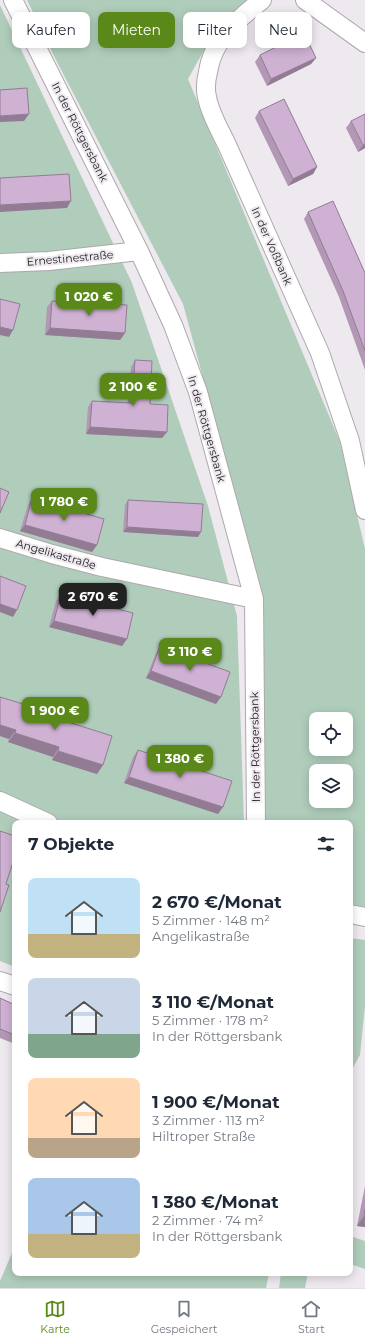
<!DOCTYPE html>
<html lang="de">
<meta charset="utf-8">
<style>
body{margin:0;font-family:Montserrat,sans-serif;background:#f2f2f3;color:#1f2937;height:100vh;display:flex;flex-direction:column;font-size:15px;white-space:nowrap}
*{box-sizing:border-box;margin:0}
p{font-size:13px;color:#747a83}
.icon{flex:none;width:22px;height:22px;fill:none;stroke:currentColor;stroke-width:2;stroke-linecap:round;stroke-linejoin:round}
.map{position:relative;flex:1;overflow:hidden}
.sheet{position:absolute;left:12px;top:820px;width:341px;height:456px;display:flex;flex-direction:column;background:#fff;border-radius:8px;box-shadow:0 2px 10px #0003}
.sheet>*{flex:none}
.banner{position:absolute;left:12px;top:12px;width:341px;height:36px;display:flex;gap:8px}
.fabs{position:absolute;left:309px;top:712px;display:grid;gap:8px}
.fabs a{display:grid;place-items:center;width:44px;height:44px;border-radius:8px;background:#fff;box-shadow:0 2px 10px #0003;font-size:20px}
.price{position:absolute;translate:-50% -34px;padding:0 9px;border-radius:8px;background:#5a891a;color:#fff;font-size:13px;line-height:26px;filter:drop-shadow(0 1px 2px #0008)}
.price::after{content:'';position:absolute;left:50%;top:24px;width:12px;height:9px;margin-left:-6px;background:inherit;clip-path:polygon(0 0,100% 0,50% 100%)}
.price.selected{background:#222;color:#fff}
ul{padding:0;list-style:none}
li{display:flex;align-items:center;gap:12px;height:100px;padding:0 16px}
li span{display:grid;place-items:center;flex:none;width:112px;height:80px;border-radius:8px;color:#555}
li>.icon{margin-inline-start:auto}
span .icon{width:48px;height:48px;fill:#fffc;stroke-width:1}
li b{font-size:17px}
h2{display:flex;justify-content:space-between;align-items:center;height:48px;padding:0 16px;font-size:17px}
.pill{padding:0 14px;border-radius:8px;background:#fff;box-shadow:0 2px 10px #0003;font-size:14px;line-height:36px}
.pill.selected{background:#5a891a;color:#fff}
.menu{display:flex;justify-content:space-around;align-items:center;height:56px;border-top:1px solid #e0e1e3;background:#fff;font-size:11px;color:#747a83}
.menu a{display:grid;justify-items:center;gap:2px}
.menu .selected{color:#5a891a}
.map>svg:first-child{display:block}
</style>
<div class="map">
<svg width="365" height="1288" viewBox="0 0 365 1288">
<rect width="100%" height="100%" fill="#eee9ef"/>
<path fill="#b0cdbb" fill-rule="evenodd" d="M 27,0 L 247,0 L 218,25 L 188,79 L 340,442 L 365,549 L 365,907 L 350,904 L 350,823 L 264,823 L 264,602 L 183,304 L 56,60 ZM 316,719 L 346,719 L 346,749 L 316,749 ZM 316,771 L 346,771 L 346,801 L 316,801 Z
M 0,5 L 132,283 L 208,506 L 237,616 L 244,823 L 15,823 L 15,967 L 0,961 Z
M 350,938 L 365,940 L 365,1006 L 360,1055 L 350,1073 Z
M 350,1236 L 365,1241 L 365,1269 L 350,1264 Z
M 15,1246 L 15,1273 L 269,1273 L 266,1288 L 0,1288 L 0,1281 Z
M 281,1273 L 308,1273 L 305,1288 L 279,1288 Z"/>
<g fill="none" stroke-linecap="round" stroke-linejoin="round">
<defs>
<path id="street" d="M 13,0 L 139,251 L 173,325 L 198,392 L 254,599 L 256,823
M 262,0 C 237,20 213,39 208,72 C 206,80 205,89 207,97 C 210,114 220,130 227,145 L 320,353 L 350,441 L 365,510
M 305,0 L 365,43
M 0,263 L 49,261 L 139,251
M 0,538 L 52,554 L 102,567 L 254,599
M 0,801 L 48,823
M 350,914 L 365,917
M 0,981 L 15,986"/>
</defs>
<use href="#street" stroke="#ada8ad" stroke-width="20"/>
<use href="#street" stroke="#fff" stroke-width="18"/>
</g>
<path fill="#b298b5" d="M 260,55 L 316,58 L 311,64 L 267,86 L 255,62 Z
M 259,111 L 317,167 L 313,174 L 288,186 L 255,118 Z
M 351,121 L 365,148 L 358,152 L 346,128 Z
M 308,212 L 365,273 L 365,370 L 339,297 L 304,219 Z
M 52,301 L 125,333 L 120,340 L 45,335 L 47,307 Z
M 135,360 L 150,404 L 167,432 L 162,438 L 86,434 L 88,407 L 92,401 L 128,403 L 131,367 Z
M 32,498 L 97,545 L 92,552 L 20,531 L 28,505 Z
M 128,500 L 198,537 L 123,532 L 125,505 Z
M 61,594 L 127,639 L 122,646 L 49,627 L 56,601 Z
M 160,646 L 216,704 L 146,678 L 156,653 Z
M 0,697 L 68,722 L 103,765 L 97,774 L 52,760 L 53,757 L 8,742 L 9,739 L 0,736 Z
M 138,750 L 218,814 L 124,783 L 133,757 Z
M 0,998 L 15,1005 L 15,1044 L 0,1038 Z
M 365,1186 L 365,1227 L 357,1226 Z"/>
<path fill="#917c94" d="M 316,58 L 311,64 L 267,86 L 271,79 Z
M 29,114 L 24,121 L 0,122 L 0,116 Z
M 365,144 L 365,148 L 358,152 L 363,145 Z
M 317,167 L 313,174 L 288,186 L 293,179 Z
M 71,201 L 67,208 L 0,212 L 0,205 Z
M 0,327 L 13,330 L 9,337 L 0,335 Z
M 50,328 L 125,333 L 120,340 L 45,335 Z
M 90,427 L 167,432 L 162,438 L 86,434 Z
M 25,525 L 97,545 L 92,552 L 20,531 Z
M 127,527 L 201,532 L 198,537 L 123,532 Z
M 0,604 L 17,610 L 13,617 L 0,612 Z
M 54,621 L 127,639 L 122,646 L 49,627 Z
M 151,671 L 221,697 L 216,704 L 146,678 Z
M 0,725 L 16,730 L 9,739 L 0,736 Z
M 15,733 L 59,747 L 53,757 L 8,742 Z
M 58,751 L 103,765 L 97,774 L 52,760 Z
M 129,777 L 223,807 L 218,814 L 124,783 Z
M 364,1216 L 365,1217 L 365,1227 L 357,1226 Z"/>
<path fill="#cfb1d3" stroke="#917c94" d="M 304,33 L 316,58 L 271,79 L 260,55 Z
M 27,88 L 29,114 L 0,116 L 0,90 Z
M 284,99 L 317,167 L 293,179 L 259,111 Z
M 365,114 L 365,144 L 363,145 L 351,121 Z
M 69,174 L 71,201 L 0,205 L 0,178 Z
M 333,201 L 365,273 L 365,351 L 343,291 L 308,212 Z
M 0,299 L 20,304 L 13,330 L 0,327 Z
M 52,301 L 127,305 L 125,333 L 50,328 Z
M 135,360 L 152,361 L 150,404 L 168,405 L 167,432 L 90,427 L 92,401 L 132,403 Z
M 0,488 L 9,492 L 0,513 Z
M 32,498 L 104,519 L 97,545 L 25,525 Z
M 128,500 L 203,504 L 201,532 L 127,527 Z
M 0,576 L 26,586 L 17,610 L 0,604 Z
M 61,594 L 133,613 L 127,639 L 54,621 Z
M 160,646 L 230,672 L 221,697 L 151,671 Z
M 0,697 L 69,718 L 68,722 L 112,736 L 103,765 L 58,751 L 59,747 L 15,733 L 16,730 L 0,725 Z
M 138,750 L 232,781 L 223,807 L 129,777 Z
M 0,831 L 15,836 L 15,856 L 6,884 L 9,885 L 0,912 Z
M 0,998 L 15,1005 L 15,1035 L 0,1029 Z
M 365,1209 L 365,1217 L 364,1216 Z"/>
<g text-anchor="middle" stroke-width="4" stroke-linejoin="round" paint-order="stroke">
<g font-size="11" fill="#1c1b1d" stroke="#eee9ef">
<text transform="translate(80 132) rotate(63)" y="4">In der Röttgersbank</text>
<text transform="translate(272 246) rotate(66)" y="4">In der Voßbank</text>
<text transform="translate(70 258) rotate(-5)" y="4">Ernestinestraße</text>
<text transform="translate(207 429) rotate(74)" y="4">In der Röttgersbank</text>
<text transform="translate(56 554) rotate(16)" y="4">Angelikastraße</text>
<text transform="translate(255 747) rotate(-91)" y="4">In der Röttgersbank</text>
</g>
</g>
</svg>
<div class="fabs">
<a><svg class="icon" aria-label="locate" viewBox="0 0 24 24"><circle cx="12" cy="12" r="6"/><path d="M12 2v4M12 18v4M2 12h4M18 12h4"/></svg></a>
<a><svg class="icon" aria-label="layers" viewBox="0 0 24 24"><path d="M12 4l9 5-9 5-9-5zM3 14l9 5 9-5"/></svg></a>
</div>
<b class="price" style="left:89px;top:317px">1 020 €</b>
<b class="price" style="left:133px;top:407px">2 100 €</b>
<b class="price" style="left:64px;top:522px">1 780 €</b>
<b class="price selected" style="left:93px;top:617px">2 670 €</b>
<b class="price" style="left:190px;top:672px">3 110 €</b>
<b class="price" style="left:55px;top:731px">1 900 €</b>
<b class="price" style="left:180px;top:779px">1 380 €</b>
<div class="banner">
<a class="pill">Kaufen</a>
<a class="pill selected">Mieten</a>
<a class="pill">Filter</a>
<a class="pill">Neu</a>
</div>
<section class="sheet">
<h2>7 Objekte<svg class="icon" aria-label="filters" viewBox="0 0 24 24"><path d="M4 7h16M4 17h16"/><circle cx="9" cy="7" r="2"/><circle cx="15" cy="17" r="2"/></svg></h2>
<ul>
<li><span style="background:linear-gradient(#bfe0f5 70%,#c2b280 0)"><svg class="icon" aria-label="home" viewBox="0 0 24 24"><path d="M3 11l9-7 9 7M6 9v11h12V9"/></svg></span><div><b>2 670 €/Monat</b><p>5 Zimmer · 148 m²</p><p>Angelikastraße</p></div></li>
<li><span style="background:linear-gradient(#c9d6e8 70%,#7fa58c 0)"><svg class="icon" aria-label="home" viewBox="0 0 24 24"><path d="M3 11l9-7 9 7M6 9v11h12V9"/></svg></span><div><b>3 110 €/Monat</b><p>5 Zimmer · 178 m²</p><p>In der Röttgersbank</p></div></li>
<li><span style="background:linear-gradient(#ffd9b3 75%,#b9a48a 0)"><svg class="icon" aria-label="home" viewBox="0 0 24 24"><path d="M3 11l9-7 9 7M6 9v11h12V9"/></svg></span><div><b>1 900 €/Monat</b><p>3 Zimmer · 113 m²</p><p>Hiltroper Straße</p></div></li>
<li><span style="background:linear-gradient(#a9c7e8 70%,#c2b280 0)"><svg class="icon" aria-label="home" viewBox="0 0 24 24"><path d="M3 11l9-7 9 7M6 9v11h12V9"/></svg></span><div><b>1 380 €/Monat</b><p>2 Zimmer · 74 m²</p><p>In der Röttgersbank</p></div></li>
</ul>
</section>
</div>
<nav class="menu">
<a class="selected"><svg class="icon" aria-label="map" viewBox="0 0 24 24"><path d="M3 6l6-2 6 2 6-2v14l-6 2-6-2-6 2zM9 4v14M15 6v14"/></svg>Karte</a>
<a><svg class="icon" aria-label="saved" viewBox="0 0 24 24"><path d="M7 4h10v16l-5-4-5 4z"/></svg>Gespeichert</a>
<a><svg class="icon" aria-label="home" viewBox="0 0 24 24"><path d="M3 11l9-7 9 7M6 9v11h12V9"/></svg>Start</a>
</nav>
